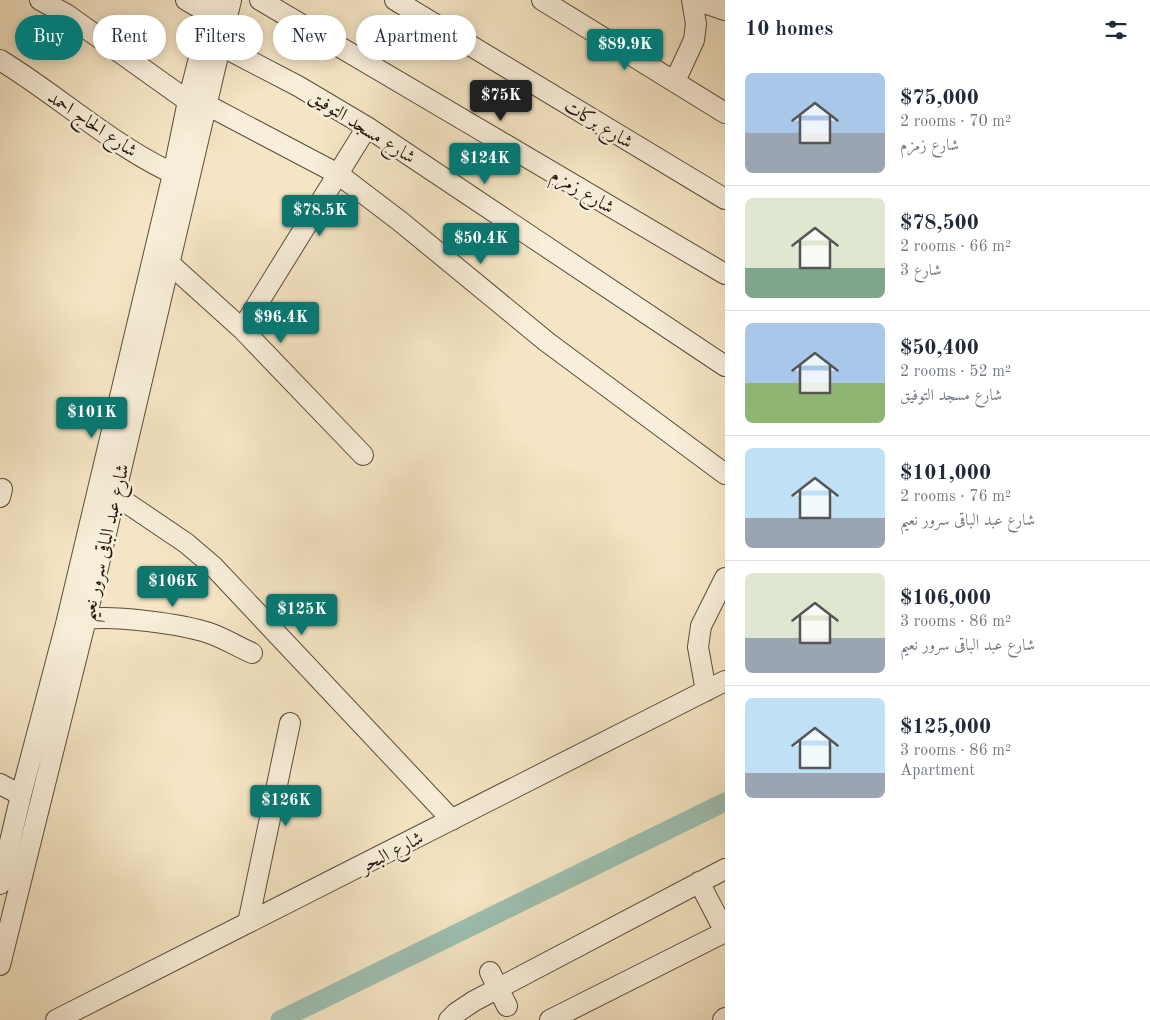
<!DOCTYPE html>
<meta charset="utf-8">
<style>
body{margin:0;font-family:"Old Standard TT",Amiri,serif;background:#f6f6f7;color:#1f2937;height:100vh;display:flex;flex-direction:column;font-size:19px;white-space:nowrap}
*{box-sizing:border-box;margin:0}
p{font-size:16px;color:#747a83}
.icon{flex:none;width:28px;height:28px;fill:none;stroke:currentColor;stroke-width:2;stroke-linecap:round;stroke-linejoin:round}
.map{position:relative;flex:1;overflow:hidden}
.details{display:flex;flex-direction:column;background:#fff;width:425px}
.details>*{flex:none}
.banner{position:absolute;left:15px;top:15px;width:475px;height:45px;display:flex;gap:10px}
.price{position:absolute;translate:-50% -42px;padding:0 11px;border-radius:5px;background:#0f766e;color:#fff;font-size:16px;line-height:32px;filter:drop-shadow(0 1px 2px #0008)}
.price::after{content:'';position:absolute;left:50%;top:30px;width:15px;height:11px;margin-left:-8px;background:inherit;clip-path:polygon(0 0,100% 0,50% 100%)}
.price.current{background:#222;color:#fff}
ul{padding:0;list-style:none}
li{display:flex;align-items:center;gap:15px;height:125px;padding:0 20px}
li+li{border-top:1px solid #e0e1e3}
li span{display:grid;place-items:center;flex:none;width:140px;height:100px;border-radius:8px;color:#555}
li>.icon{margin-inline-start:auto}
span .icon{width:60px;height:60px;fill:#fffc;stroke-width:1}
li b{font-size:21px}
h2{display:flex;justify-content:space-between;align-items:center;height:60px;padding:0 20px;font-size:21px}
.chip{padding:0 18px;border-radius:22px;background:#fff;box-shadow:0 2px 12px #0003;font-size:18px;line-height:45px}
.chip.current{background:#0f766e;color:#fff}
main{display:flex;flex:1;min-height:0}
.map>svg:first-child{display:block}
</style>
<main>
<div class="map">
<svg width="725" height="1020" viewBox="0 0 725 1020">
<rect width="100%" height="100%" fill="#f5e5c4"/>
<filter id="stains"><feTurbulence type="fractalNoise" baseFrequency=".004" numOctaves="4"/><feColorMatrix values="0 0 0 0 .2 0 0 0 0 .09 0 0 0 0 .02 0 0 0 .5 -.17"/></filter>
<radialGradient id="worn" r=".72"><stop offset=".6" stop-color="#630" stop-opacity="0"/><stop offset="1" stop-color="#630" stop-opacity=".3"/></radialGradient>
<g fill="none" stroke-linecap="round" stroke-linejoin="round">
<path stroke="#9dbfb0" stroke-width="19" d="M 280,1020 L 725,802"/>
<defs>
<path id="minor" d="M 40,0 L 66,14 L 188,101
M 186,0 L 220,20
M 260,0 L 725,274
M 395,0 L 725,199
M 542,0 L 725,113
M 696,0 L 725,10
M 221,46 L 298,86 L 367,127 L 725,366
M 0,60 C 62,98 116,149 183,178
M 675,81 L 694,40 L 696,24 L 692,0
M 207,105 L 338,174 L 401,222 L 547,342 L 725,474
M 170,264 L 242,329 L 363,455
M 242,329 L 367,127
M 115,495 L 186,543 L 213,566 L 452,820
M 0,497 L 2,489
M 86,619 C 114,615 182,624 209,633 C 224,638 238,647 252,653
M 706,691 L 698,647 L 701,626 L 725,578
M 0,784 L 21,795
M 699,882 L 725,932
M 0,884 L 21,795 L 66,624 L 173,174 L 188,101 L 214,0
M 248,923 L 290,723
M 0,965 L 86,619 L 231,0
M 490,972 L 507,1006
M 56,1020 L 725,681
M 449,1020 L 456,1013 L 474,1001 L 725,869
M 550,1020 L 725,932
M 723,1020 L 725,1018"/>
</defs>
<use href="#minor" stroke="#5a4d3c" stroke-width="22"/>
<use href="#minor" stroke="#f8eed9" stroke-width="20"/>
</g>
<g text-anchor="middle" stroke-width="5" stroke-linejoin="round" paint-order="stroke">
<g font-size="19" fill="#261a0e" stroke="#f8eed9">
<text transform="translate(93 123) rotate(34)" y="7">شارع الحاج احمد</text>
<text transform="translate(599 123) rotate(31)" y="7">شارع بركات</text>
<text transform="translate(363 126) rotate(32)" y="7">شارع مسجد التوفيق</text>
<text transform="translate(583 190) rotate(31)" y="7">شارع زمزم</text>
<text transform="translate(104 542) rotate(-77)" y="7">شارع عبد الباقى سرور نعيم</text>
<text transform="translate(391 851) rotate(-27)" y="7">شارع البحر</text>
</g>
</g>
<rect width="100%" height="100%" filter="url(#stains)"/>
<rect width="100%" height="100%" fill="url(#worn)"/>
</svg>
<b class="price" style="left:625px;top:71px">$89.9K</b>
<b class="price current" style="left:501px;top:122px">$75K</b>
<b class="price" style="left:485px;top:185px">$124K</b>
<b class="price" style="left:320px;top:237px">$78.5K</b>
<b class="price" style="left:481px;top:265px">$50.4K</b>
<b class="price" style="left:281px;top:344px">$96.4K</b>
<b class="price" style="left:92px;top:439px">$101K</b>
<b class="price" style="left:173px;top:608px">$106K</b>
<b class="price" style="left:302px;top:636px">$125K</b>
<b class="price" style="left:286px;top:827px">$126K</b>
<div class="banner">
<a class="chip current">Buy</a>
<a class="chip">Rent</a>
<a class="chip">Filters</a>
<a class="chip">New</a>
<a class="chip">Apartment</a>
</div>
</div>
<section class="details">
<h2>10 homes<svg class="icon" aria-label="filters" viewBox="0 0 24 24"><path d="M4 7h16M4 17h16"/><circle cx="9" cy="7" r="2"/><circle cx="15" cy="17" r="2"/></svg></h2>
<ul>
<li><span style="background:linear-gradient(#a9c7e8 60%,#9aa5b1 0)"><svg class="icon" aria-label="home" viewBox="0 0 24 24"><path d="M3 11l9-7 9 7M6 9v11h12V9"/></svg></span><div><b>$75,000</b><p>2 rooms · 70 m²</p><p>شارع زمزم</p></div></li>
<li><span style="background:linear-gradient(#dfe7d0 70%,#7fa58c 0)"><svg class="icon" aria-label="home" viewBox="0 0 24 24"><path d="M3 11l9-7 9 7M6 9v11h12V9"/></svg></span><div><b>$78,500</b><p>2 rooms · 66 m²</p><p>شارع 3</p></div></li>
<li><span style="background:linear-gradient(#a9c7e8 60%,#8fb573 0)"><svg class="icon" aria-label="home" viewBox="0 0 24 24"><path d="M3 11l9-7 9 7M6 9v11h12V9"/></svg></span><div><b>$50,400</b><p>2 rooms · 52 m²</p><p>شارع مسجد التوفيق</p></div></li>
<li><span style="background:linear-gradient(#bfe0f5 70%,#9aa5b1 0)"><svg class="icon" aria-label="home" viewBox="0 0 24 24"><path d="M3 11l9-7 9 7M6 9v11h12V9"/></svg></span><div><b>$101,000</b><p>2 rooms · 76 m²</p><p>شارع عبد الباقى سرور نعيم</p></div></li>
<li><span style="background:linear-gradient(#dfe7d0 65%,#9aa5b1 0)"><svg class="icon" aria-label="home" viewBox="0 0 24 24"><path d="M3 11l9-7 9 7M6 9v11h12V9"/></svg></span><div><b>$106,000</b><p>3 rooms · 86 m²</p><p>شارع عبد الباقى سرور نعيم</p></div></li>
<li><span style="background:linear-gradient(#bfe0f5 75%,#9aa5b1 0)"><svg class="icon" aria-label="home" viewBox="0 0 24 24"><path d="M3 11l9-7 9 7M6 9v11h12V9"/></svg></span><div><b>$125,000</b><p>3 rooms · 86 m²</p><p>Apartment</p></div></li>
</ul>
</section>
</main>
